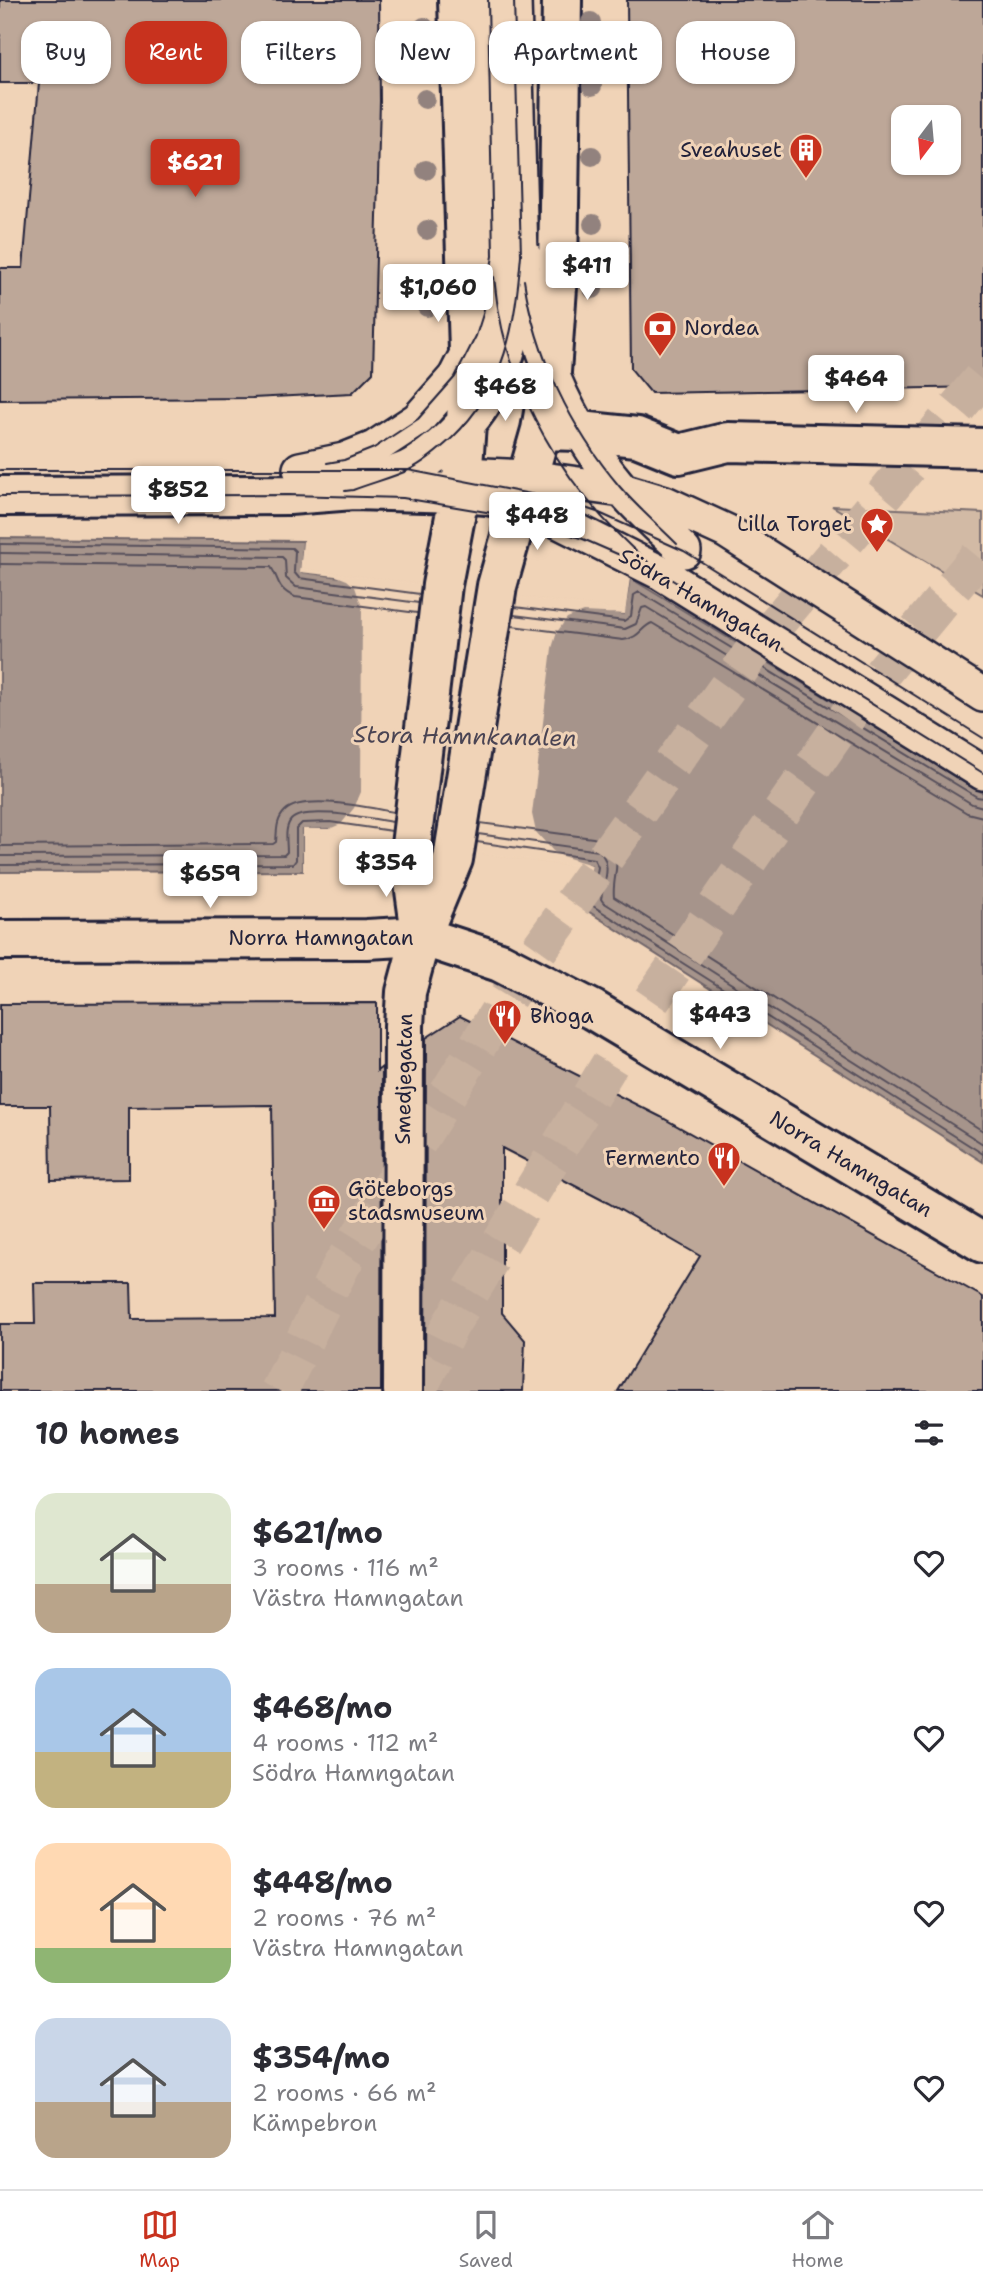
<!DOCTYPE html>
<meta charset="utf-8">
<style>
body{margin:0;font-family:"Shantell Sans",sans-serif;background:#f2f2f3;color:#2b2b33;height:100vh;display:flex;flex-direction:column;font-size:26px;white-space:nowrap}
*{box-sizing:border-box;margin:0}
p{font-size:23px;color:#7c7c81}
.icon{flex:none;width:38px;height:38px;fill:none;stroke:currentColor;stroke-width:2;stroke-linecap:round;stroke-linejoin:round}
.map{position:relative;height:1391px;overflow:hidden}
.sheet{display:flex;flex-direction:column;background:#fff;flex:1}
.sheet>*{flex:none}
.hud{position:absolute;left:21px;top:21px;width:942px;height:63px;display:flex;gap:14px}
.needle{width:46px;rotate:196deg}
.fabs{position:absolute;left:891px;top:105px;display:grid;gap:14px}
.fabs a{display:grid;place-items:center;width:70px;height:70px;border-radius:14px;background:#fff;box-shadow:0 2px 5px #0004;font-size:35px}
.price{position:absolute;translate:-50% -60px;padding:0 16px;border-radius:7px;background:#fff;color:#222;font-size:23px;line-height:46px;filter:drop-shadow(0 2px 4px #0008)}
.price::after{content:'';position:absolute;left:50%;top:42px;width:21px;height:16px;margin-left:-10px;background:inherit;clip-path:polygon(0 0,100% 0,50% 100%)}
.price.active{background:#c8321e;color:#fff}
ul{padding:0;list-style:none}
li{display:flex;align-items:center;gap:21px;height:175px;padding:0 35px}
li span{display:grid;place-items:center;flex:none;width:196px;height:140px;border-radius:21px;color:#555}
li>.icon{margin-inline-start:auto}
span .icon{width:84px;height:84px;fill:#fffc;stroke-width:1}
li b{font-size:30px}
h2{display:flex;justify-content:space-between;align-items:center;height:84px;padding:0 35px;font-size:30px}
.pill{padding:0 24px;border-radius:21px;background:#fff;box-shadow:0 2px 5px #0004;font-size:24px;line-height:63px}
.pill.active{background:#c8321e;color:#fff}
.tabs{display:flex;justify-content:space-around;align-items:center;height:98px;border-top:2px solid #e1e1e2;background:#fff;font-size:19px;color:#7c7c81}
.tabs a{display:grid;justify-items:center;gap:4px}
.tabs .active{color:#c8321e}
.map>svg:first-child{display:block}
</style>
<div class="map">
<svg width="983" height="1391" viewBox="0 0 983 1391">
<rect width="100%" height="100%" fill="#f0d3b7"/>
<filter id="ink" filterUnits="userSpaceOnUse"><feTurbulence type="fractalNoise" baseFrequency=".0143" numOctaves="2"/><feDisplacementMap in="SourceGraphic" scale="14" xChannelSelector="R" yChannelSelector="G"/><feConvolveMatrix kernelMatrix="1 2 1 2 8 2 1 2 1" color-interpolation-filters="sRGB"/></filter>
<g filter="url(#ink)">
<path fill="#d2baa5" stroke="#7a6e70" stroke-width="2" d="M 832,506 L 983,513 L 983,595 Z"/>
<path fill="#a6948b" stroke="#71666b" stroke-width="2" d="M 0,538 L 303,541 L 301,572 L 624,614 L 630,578 L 983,793 L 983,1162 L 583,908 L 591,865 L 329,829 L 303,830 L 303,871 L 0,872 Z"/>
<path fill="#f0d3b7" d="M 303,541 L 306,542 L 304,569 L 622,610 L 626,578 L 630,578 L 625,614 L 583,612 L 567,618 L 557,632 L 552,648 L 532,814 L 536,832 L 553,851 L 562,856 L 592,865 L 583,908 L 580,908 L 588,868 L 329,833 L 306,833 L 307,871 L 303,871 L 303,829 L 329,829 L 341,824 L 354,808 L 361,792 L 362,607 L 355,587 L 347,580 L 336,576 L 300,572 Z"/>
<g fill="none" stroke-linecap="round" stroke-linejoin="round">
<path stroke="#57505b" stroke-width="2" d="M 0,544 L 292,548 L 295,551 L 294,572 L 299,578 L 420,594
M 0,553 L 282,557 L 285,560 L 286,578 L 296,587 L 419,603
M 0,564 L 271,567 C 280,580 276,589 295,597 L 417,613
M 515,607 L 624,621 L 631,616 L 634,595 L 639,592 L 977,797 L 983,798
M 514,615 L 625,629 L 636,624 L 642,608 L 646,607 L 972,804 L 983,807
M 512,626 L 623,640 C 640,638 641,627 652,623 L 967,813 L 983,817
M 480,823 L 593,838 C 631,848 611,873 614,897 L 983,1131
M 478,834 L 599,851 C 613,864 604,882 601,899 L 603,902 L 983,1144
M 477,842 L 594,859 L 598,867 L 592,903 L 593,906 L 983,1154
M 0,846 L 273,844 L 276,842 C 277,830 276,820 285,811 C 304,793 369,808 394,812
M 0,856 L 284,855 L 287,852 C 287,842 284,828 291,820 C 304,805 373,819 393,822
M 0,865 L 293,864 L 296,860 L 296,829 L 302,823 L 330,822 L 392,831"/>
</g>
<path fill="#bda798" stroke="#22223b" stroke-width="2" fill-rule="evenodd" d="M 0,0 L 379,0 L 380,101 L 373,372 L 352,393 L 252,398 L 0,400 L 0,268 L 23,268 L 39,83 L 0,83 Z
M 627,0 L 983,0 L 983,387 L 651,393 L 631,369 ZM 903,117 L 948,117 L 948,163 L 903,163 Z
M 377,1003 L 377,1071 L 382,1067 L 381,1391 L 0,1391 L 0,1324 L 35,1324 L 34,1283 L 131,1283 L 132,1319 L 275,1318 L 272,1105 L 129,1107 L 129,1179 L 51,1180 L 50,1106 L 0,1106 L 0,1004 Z
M 460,1016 L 661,1117 L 983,1297 L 983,1391 L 618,1391 L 700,1256 L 608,1203 L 502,1148 L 502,1313 L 525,1340 L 523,1391 L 425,1391 L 426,1038 Z"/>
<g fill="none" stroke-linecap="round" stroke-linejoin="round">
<path stroke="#c7b09e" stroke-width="38" stroke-dasharray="38 19" stroke-linecap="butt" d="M 279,1391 L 341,1266 L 525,969 L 754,650 L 983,377
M 417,1391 L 451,1324 L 627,1036 L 854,707 L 983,551"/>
<defs>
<path id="lane" d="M 514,0 L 521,255 C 533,342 564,420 620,487 C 639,510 663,530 684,551
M 300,469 L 344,460 L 374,448 L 418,419 L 455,377 L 476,336 L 483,314 L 493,256 L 488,0
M 462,474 L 528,477 L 622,490 L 665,503 L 726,531 L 983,695
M 520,502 L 661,573 L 983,773"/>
<path id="street" d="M 541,430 L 580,431 L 637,437 L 679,454 L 728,442 L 983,448
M 368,484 C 381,479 396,476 409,470 C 425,462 439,450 452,438 C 506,386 515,326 521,255
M 0,496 L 289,495 L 353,490 L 460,493 L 487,495 L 520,502
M 421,934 L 410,854 L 442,585 L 462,480 L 466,424 L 469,351 L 458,0
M 0,940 L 367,939 L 421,936 L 500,962 L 593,1010 L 983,1243
M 403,1391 L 404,1026 L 406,992 L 421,936 L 453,859 L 497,586 L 541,430 L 551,372 L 558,274 L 562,0"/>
</defs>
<use href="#lane" stroke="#22223b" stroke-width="38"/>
<use href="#street" stroke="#22223b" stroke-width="44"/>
<use href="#lane" stroke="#f0d3b7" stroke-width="33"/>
<use href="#street" stroke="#f0d3b7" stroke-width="38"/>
<path stroke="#22223b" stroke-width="2" d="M 494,277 C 504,389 564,490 648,562
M 524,280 C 535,355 571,429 620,487 C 637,507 658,525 677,544
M 327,463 L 344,460 L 374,448 L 418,419 L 455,377 L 476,336 L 483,314 L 493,256 L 488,0
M 0,470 L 408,470 L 561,500 L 597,512 L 684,551 L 983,738
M 345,491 L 353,490 C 371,483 391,478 409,470 C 425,462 439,450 452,438 C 506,386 515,326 521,255 L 514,0
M 0,496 L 289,495 L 403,498 L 516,517 L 583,539 L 661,573 L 983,773"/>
</g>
<g fill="#92827e">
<circle cx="591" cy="22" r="10"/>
<circle cx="424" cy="27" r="10"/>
<circle cx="592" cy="86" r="10"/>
<circle cx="425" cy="99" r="10"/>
<circle cx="592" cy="156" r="10"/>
<circle cx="426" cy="170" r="10"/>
<circle cx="593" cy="224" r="10"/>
<circle cx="427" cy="230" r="10"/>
<circle cx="593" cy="289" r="10"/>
<circle cx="427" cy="307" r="10"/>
</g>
</g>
<defs>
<symbol id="building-pin" viewBox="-11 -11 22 30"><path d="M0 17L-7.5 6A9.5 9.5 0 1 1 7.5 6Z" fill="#c8321e" stroke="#f0d3b7"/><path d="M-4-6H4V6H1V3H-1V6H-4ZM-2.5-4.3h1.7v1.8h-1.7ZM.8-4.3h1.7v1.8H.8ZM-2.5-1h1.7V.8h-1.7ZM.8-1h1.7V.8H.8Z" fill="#fff"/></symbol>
<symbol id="bank-pin" viewBox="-11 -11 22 30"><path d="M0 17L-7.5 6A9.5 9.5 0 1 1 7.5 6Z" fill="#c8321e" stroke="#f0d3b7"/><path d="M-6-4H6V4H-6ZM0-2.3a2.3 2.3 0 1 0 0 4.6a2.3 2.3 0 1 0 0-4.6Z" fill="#fff"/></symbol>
<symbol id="sight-pin" viewBox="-11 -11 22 30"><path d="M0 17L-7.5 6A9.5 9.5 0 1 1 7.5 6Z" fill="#c8321e" stroke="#f0d3b7"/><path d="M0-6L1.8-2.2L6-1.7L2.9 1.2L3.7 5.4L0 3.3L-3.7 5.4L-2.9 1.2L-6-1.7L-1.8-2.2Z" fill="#fff"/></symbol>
<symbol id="restaurant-pin" viewBox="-11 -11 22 30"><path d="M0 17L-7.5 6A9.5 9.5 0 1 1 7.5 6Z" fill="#c8321e" stroke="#f0d3b7"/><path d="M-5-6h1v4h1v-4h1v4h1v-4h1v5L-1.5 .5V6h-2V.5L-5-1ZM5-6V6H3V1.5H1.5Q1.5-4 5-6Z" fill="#fff"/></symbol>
<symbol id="museum-pin" viewBox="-11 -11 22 30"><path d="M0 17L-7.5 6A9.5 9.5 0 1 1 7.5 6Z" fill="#c8321e" stroke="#f0d3b7"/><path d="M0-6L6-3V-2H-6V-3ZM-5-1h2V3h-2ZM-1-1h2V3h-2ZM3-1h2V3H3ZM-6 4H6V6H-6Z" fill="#fff"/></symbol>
</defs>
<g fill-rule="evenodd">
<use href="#building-pin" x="787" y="131" width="38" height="52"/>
<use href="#bank-pin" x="641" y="309" width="38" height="52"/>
<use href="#sight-pin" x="858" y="505" width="38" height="52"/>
<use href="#restaurant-pin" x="486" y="997" width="38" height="52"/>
<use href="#restaurant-pin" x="705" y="1139" width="38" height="52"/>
<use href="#museum-pin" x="305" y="1182" width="38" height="52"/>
</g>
<g text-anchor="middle" stroke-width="6" stroke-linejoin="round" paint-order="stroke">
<g font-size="21" fill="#22223b" stroke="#f0d3b7" text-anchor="end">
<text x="782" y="157">Sveahuset</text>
<text x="684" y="335" text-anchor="start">Nordea</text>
<text x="852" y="531">Lilla Torget</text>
<text x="530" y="1023" text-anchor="start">Bhoga</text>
<text x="700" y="1165">Fermento</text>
<text x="348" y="1196" text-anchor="start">Göteborgs<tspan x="348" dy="24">stadsmuseum</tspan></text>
</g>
<g font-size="21" fill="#22223b" stroke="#f0d3b7">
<text transform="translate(701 600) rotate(30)" y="7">Södra Hamngatan</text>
<text x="321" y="945">Norra Hamngatan</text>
<text transform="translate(404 1079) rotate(-89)" y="7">Smedjegatan</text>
<text transform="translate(851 1164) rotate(31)" y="7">Norra Hamngatan</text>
</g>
<g font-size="23" font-style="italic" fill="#4a4453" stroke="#f0d3b7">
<text transform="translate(465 736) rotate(1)" y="8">Stora Hamnkanalen</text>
</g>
</g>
</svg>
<div class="fabs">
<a><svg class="needle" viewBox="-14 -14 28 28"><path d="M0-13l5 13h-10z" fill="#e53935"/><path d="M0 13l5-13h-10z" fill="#7c7c81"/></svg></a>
</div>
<b class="price active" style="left:195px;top:199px">$621</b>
<b class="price" style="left:587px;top:302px">$411</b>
<b class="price" style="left:438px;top:324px">$1,060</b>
<b class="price" style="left:856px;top:415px">$464</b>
<b class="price" style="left:505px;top:423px">$468</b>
<b class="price" style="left:178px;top:526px">$852</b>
<b class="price" style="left:537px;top:552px">$448</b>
<b class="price" style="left:386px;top:899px">$354</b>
<b class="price" style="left:210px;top:910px">$659</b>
<b class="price" style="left:720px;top:1051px">$443</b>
<div class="hud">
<a class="pill">Buy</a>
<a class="pill active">Rent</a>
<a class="pill">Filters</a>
<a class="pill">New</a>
<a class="pill">Apartment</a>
<a class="pill">House</a>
</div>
</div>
<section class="sheet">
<h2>10 homes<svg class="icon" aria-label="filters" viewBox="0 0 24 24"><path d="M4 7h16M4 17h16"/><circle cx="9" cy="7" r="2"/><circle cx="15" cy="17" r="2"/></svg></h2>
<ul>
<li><span style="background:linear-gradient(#dfe7d0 65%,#b9a48a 0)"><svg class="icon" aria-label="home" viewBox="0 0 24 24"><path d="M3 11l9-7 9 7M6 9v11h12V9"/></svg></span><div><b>$621/mo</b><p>3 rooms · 116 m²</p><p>Västra Hamngatan</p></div><svg class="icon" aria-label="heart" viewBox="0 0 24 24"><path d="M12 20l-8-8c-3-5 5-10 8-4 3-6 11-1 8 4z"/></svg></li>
<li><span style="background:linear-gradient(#a9c7e8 60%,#c2b280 0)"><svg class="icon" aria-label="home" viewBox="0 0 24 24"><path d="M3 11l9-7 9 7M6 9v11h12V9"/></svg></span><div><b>$468/mo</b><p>4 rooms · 112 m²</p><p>Södra Hamngatan</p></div><svg class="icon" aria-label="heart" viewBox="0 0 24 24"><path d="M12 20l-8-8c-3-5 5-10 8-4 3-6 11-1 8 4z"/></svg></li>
<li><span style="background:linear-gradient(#ffd9b3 75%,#8fb573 0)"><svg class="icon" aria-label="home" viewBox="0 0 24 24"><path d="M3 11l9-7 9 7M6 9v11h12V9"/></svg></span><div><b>$448/mo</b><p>2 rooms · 76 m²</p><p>Västra Hamngatan</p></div><svg class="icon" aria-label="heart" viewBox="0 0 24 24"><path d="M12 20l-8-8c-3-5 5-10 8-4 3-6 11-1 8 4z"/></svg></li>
<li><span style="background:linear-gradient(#c9d6e8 60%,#b9a48a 0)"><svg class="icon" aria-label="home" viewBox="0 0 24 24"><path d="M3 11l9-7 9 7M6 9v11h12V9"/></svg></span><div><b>$354/mo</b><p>2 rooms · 66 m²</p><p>Kämpebron</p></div><svg class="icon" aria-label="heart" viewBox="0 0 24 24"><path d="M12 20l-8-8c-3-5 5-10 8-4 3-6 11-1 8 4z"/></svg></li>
</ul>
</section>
<nav class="tabs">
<a class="active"><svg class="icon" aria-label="map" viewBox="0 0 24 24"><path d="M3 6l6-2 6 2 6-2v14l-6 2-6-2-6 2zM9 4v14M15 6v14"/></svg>Map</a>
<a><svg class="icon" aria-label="saved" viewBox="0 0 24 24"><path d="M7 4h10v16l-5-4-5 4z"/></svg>Saved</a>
<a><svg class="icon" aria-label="home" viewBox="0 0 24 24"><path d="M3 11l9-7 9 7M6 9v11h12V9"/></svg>Home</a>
</nav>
